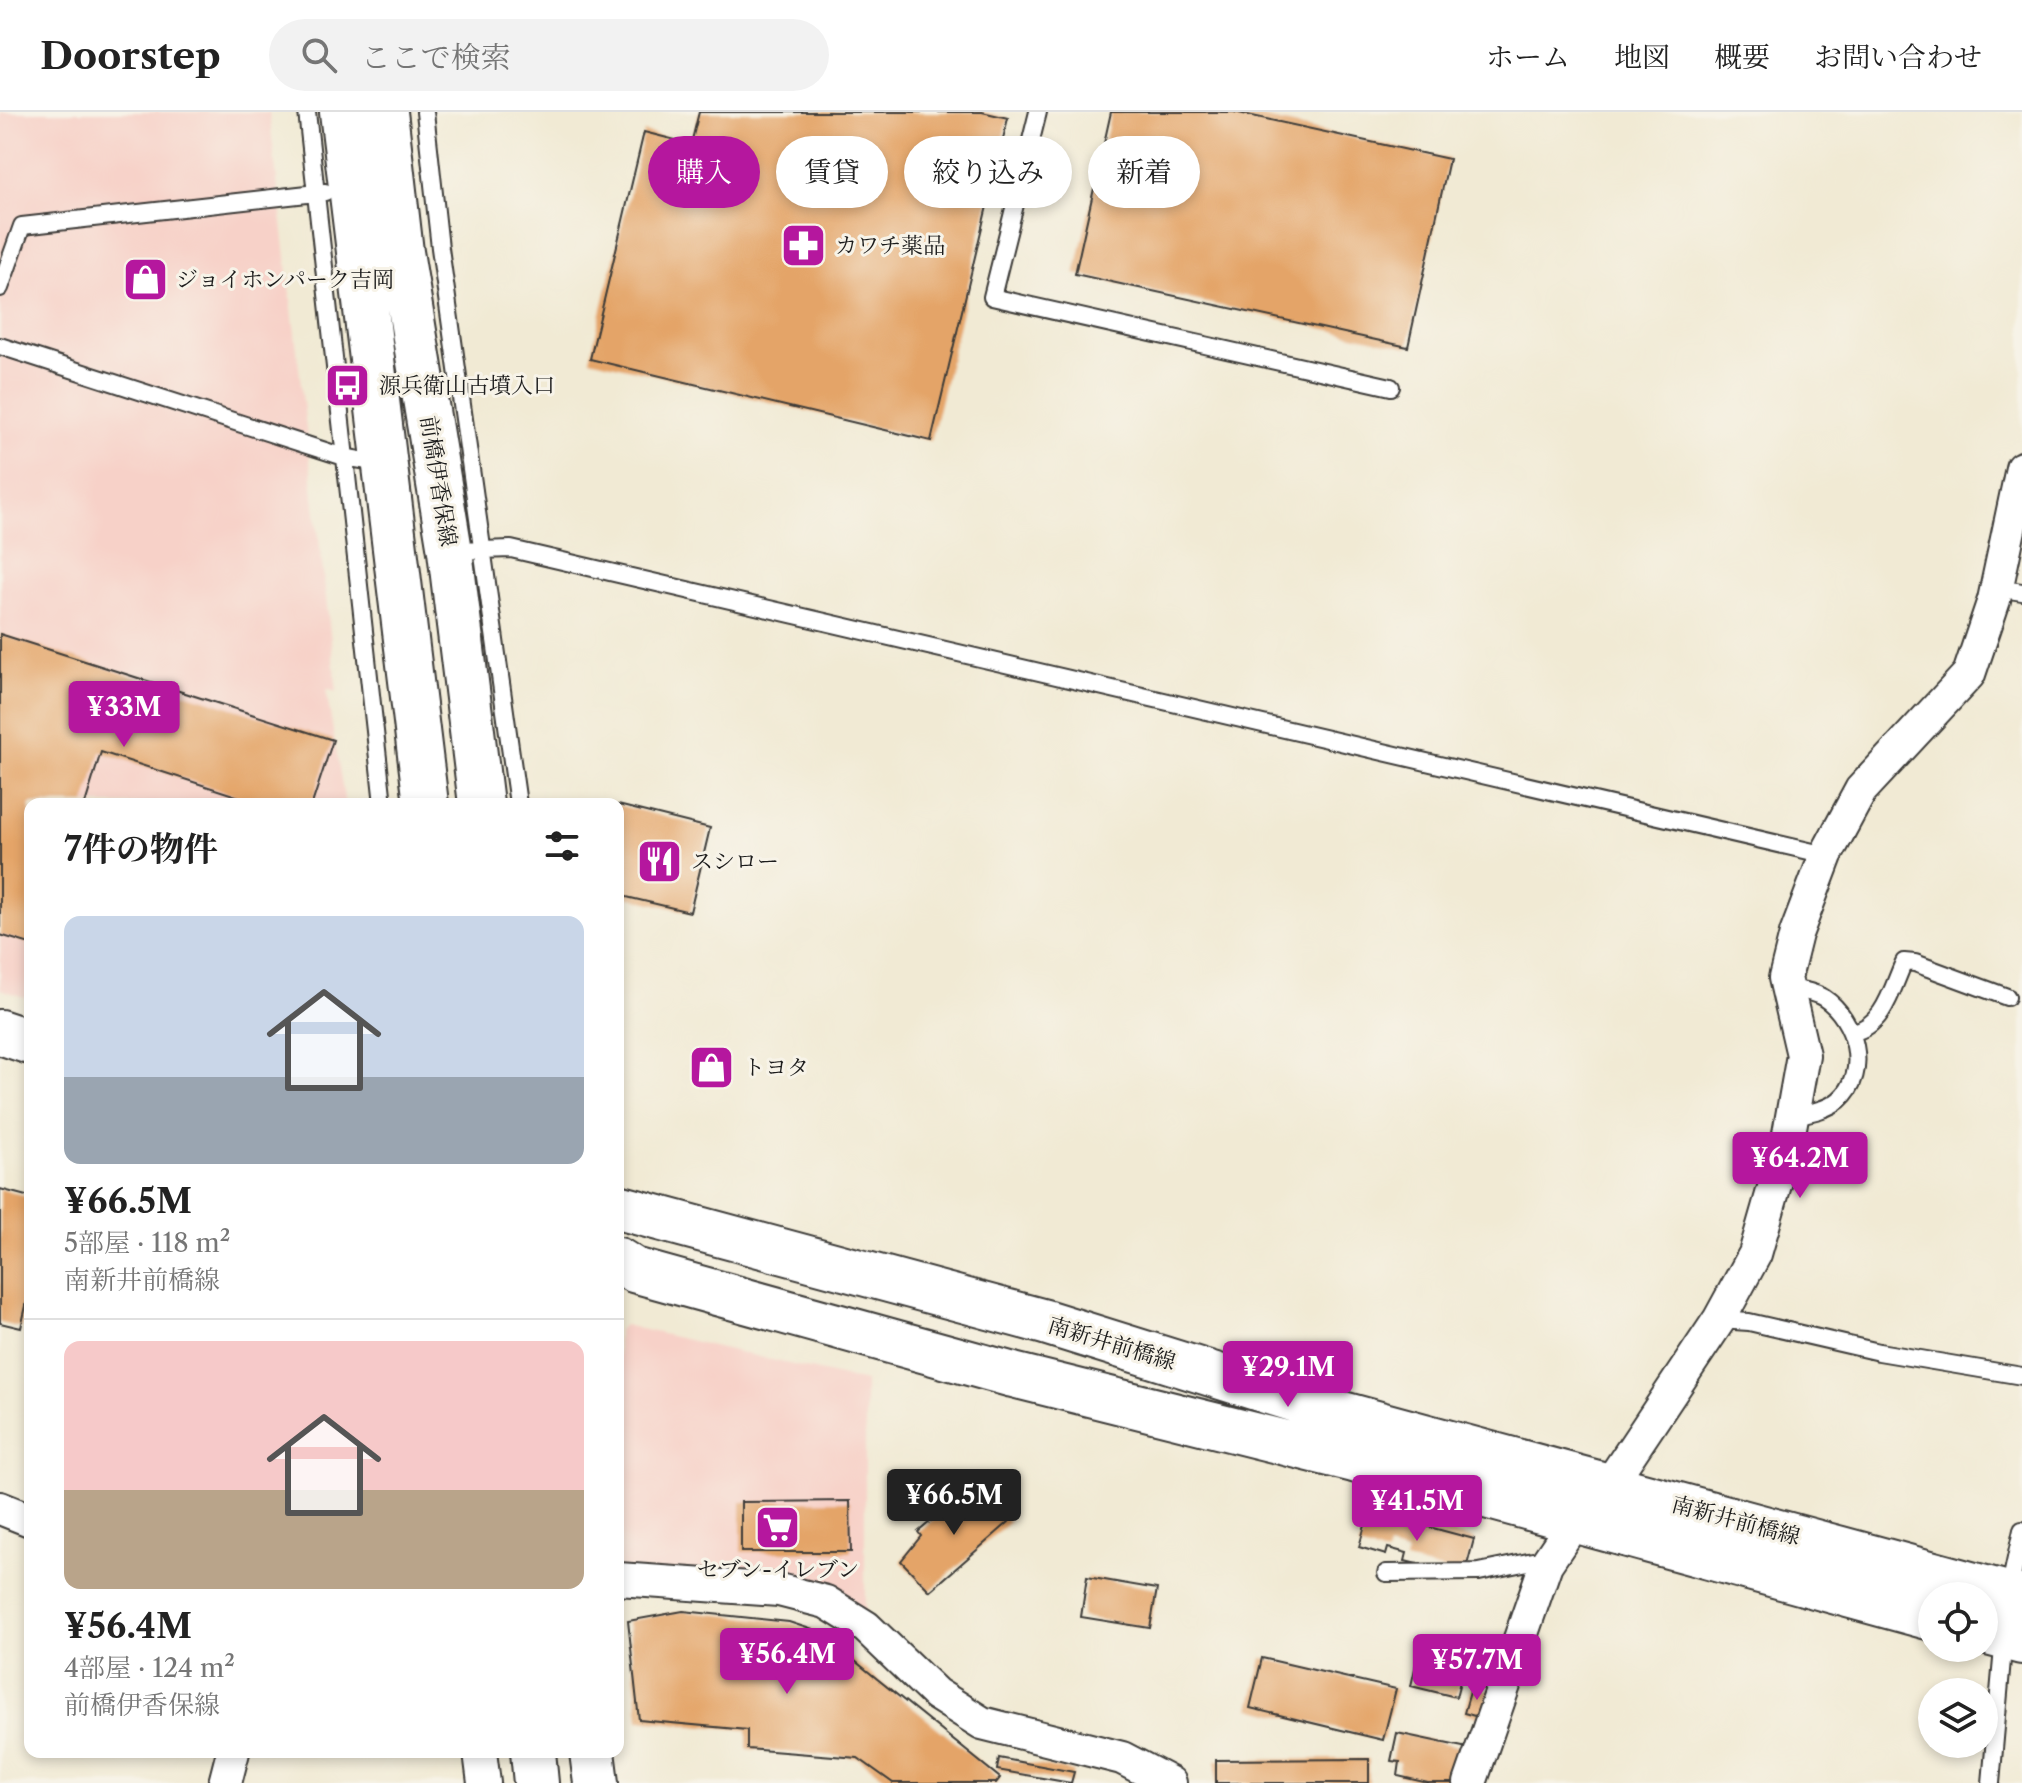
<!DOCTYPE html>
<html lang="ja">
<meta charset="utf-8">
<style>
body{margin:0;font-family:"Libre Caslon Text","Noto Serif JP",serif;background:#f2f2f2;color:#222;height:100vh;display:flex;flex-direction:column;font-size:30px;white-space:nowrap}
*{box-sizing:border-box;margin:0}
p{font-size:26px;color:#767676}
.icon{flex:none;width:44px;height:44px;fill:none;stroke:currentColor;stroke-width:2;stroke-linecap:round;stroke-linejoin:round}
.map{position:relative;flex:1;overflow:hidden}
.details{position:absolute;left:24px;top:686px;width:600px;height:960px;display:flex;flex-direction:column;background:#fff;border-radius:16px;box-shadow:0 4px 12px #0003}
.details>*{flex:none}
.top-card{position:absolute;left:648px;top:24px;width:760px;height:72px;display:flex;gap:16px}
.fabs{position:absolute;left:1918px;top:1470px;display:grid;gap:16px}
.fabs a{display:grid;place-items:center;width:80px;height:80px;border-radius:50%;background:#fff;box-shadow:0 4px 12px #0003;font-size:40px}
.price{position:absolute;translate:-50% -68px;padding:0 18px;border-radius:8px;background:#b5179e;color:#fff;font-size:26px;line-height:52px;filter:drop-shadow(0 2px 4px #0008)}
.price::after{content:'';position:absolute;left:50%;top:48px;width:24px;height:18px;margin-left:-12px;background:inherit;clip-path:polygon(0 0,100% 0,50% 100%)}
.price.current{background:#222;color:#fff}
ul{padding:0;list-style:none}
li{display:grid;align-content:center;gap:16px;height:424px;padding:0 40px}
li+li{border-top:2px solid #e0e0e0}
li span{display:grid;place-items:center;height:248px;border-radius:16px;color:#555}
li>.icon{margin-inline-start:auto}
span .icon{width:144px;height:144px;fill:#fffc;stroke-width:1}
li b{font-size:34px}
h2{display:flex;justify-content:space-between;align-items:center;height:96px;padding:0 40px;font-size:34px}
.chip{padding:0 28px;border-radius:36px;background:#fff;box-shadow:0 4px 12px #0003;font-size:28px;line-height:72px}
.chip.current{background:#b5179e;color:#fff}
header{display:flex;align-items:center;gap:48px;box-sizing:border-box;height:112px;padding:0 40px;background:#fff;border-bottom:2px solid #e0e0e0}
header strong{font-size:38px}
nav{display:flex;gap:44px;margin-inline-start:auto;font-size:28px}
.search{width:560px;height:72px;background:#f2f2f2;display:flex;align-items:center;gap:20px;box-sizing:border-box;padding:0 28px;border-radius:44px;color:#767676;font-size:30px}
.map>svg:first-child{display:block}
</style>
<header>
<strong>Doorstep</strong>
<div class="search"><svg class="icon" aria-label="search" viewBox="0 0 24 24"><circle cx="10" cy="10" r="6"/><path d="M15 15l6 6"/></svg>ここで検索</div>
<nav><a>ホーム</a><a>地図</a><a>概要</a><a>お問い合わせ</a></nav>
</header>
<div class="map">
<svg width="2022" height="1671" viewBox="0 0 2022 1671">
<rect width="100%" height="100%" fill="#f7f3e8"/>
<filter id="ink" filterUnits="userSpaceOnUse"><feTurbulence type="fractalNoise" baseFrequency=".0125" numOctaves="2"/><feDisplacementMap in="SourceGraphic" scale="16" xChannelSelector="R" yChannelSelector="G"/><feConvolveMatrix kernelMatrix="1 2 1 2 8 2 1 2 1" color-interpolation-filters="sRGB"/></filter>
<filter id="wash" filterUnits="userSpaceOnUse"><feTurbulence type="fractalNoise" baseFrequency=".006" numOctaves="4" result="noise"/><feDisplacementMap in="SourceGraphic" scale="32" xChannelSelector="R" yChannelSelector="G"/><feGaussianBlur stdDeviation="1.8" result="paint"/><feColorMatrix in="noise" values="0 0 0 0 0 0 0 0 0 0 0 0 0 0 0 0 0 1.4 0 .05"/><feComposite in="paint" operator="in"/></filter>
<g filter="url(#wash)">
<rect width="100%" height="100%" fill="#f1ead4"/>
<path fill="#f7d1c8" d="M 0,0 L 269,0 L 337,580 L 326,577 L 345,692 L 30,692 L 30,887 L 0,877 Z
M 624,1213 L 865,1270 L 865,1502 L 618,1459 L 618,1218 Z"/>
<g id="blocks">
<path fill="#e4a468" d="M 699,0 L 982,0 L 1008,6 L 931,329 L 590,247 L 644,20 L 691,32 Z
M 1111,0 L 1234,0 L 1449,47 L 1408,235 L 1075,162 Z
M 0,522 L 333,628 L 312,692 L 261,692 L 101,640 L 85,692 L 30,692 L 30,832 L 0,823 Z
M 618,693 L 710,716 L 690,800 L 618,783 Z
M 0,1077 L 30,1085 L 30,1176 L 21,1216 L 0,1211 Z
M 975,1372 L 1009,1410 L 930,1479 L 901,1449 L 921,1424 L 918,1420 Z
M 850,1389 L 851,1440 L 741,1440 L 741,1390 Z
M 1369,1399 L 1474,1427 L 1466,1457 L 1445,1459 L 1405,1449 L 1407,1441 L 1388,1436 L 1386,1443 L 1359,1435 Z
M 1087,1465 L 1157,1477 L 1150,1516 L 1081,1505 Z
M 683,1499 L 789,1510 L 819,1520 L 1000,1666 L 996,1671 L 893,1671 L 858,1646 L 747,1637 L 747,1618 L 639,1608 L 628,1509 Z
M 1419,1539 L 1465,1550 L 1456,1585 L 1411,1574 Z
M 1262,1546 L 1396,1577 L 1383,1628 L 1250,1596 Z
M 1472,1573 L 1491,1579 L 1482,1606 L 1464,1601 Z
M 1397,1621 L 1477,1638 L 1466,1671 L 1428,1671 L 1398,1664 L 1400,1650 L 1391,1649 Z
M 999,1646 L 1074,1660 L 1071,1671 L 997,1658 Z
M 1369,1647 L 1369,1671 L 1216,1671 L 1216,1648 Z"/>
</g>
</g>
<g filter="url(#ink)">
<use href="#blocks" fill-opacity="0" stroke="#3c3b38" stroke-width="2"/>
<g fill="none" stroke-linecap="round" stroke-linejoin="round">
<defs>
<path id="service" d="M 307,0 L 383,692
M 425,0 L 440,136 L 518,692
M 1038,0 L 992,185 L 1391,275
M 0,176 L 22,114 L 325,80
M 0,234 L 344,345 L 383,352
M 452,439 L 511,437 L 1826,743
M 1997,476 L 2022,480
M 1788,876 C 1799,878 1813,879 1824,886 C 1855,906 1871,961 1839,988 C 1827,998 1808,1001 1793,1004
M 1853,920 C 1884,914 1892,876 1904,850 L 1915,851 L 2007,885
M 1719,1208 L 1749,1210 L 1879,1240 L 2022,1264
M 1386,1461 L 1479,1460 L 1533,1449 L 1546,1452
M 2009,1479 L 2022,1418
M 1991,1671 L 2004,1525"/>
<path id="minor" d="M 0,1396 L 30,1408
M 618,1467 L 779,1478 L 826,1490 L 866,1515 L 936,1582 L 982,1611 L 1122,1646 L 1170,1671
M 480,1640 L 484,1671
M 225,1671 L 233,1640
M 1470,1671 L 1546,1452 L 1575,1409 L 1609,1373 L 1719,1208 L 1755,1142 L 1788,1027 L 1803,943 L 1785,866 L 1796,822 L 1826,743 L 1861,678 L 1969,562 L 1994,488 L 2022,356"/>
<path id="secondary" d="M 0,920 L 30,930
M 618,1095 L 1045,1210 L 1324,1297 L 2022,1486
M 618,1148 L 634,1158 L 1013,1263 L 1354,1348 L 1932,1506
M 1984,1520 L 2022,1530"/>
<path id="primary" d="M 342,0 L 426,692
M 385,0 L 401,140 L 450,439 L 481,692
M 533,1640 L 536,1671
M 592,1640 L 596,1671"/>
</defs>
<use href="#service" stroke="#3c3b38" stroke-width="20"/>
<use href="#minor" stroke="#3c3b38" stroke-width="36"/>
<use href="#secondary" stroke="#3c3b38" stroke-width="48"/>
<use href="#primary" stroke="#3c3b38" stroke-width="48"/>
<use href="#service" stroke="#fff" stroke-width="16"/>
<use href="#minor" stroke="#fff" stroke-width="32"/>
<use href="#secondary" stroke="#fff" stroke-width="44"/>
<use href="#primary" stroke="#fff" stroke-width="44"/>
</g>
</g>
<defs>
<symbol id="pharmacy-square" viewBox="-11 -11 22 22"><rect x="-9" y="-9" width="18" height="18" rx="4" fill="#b5179e" stroke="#f7f3e8"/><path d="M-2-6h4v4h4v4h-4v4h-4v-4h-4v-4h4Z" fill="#fff"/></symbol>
<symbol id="shop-square" viewBox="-11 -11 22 22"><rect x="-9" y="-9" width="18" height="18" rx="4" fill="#b5179e" stroke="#f7f3e8"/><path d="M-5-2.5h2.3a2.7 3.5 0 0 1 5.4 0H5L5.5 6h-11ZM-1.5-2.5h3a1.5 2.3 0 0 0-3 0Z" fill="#fff"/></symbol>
<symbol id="bus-square" viewBox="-11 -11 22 22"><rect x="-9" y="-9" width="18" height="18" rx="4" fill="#b5179e" stroke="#f7f3e8"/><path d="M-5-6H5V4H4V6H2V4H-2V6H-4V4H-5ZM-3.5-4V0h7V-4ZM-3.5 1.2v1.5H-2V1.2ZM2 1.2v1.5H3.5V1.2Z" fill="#fff"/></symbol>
<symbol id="restaurant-square" viewBox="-11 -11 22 22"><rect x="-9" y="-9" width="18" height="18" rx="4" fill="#b5179e" stroke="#f7f3e8"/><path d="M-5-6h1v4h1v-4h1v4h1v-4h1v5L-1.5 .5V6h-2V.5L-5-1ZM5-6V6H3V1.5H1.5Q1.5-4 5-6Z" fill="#fff"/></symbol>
<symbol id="supermarket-square" viewBox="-11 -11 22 22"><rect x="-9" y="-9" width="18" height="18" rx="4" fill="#b5179e" stroke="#f7f3e8"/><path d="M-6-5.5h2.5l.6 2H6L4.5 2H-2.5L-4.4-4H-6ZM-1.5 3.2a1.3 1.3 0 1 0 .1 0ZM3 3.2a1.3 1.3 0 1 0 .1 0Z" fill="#fff"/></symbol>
</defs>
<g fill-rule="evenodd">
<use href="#pharmacy-square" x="778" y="108" width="51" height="51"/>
<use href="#shop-square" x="120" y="142" width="51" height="51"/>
<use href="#bus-square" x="322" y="248" width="51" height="51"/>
<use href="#restaurant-square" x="634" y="724" width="51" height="51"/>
<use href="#shop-square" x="686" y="930" width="51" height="51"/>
<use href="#supermarket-square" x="752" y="1390" width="51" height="51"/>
</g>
<g text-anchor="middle" stroke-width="6" stroke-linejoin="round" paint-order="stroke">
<g font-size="22" fill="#1c1c1c" stroke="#f7f3e8" text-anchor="start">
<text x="835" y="141">カワチ薬品</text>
<text x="176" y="175">ジョイホンパーク吉岡</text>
<text x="379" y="281">源兵衛山古墳入口</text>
<text x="691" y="757">スシロー</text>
<text x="743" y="963">トヨタ</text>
<text x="778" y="1465" text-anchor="middle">セブン-イレブン</text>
</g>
<g font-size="22" fill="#1c1c1c" stroke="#f7f3e8">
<text transform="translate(439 369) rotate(81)" y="8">前橋伊香保線</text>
<text transform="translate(1112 1231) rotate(17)" y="8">南新井前橋線</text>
<text transform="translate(1736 1408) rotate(15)" y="8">南新井前橋線</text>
</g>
</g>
</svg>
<div class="fabs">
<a><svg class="icon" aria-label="locate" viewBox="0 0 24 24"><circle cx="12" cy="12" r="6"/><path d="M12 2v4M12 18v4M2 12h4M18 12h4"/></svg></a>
<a><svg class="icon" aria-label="layers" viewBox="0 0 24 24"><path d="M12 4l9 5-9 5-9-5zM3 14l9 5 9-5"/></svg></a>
</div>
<b class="price" style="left:124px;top:637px">¥33M</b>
<b class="price" style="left:1800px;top:1088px">¥64.2M</b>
<b class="price" style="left:1288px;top:1297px">¥29.1M</b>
<b class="price current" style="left:954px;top:1425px">¥66.5M</b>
<b class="price" style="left:1417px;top:1431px">¥41.5M</b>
<b class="price" style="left:787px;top:1584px">¥56.4M</b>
<b class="price" style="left:1477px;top:1590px">¥57.7M</b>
<div class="top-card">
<a class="chip current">購入</a>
<a class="chip">賃貸</a>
<a class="chip">絞り込み</a>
<a class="chip">新着</a>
</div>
<section class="details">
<h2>7件の物件<svg class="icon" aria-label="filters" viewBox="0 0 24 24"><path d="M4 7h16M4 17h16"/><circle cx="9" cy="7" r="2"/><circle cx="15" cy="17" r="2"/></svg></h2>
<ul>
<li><span style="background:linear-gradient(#c9d6e8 65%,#9aa5b1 0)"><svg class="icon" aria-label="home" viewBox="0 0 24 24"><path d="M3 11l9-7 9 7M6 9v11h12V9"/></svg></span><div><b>¥66.5M</b><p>5部屋 · 118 m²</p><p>南新井前橋線</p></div></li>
<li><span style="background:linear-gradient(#f6c9c9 60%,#b9a48a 0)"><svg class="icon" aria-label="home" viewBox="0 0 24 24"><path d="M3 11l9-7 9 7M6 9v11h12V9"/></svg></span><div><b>¥56.4M</b><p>4部屋 · 124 m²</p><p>前橋伊香保線</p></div></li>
</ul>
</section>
</div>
